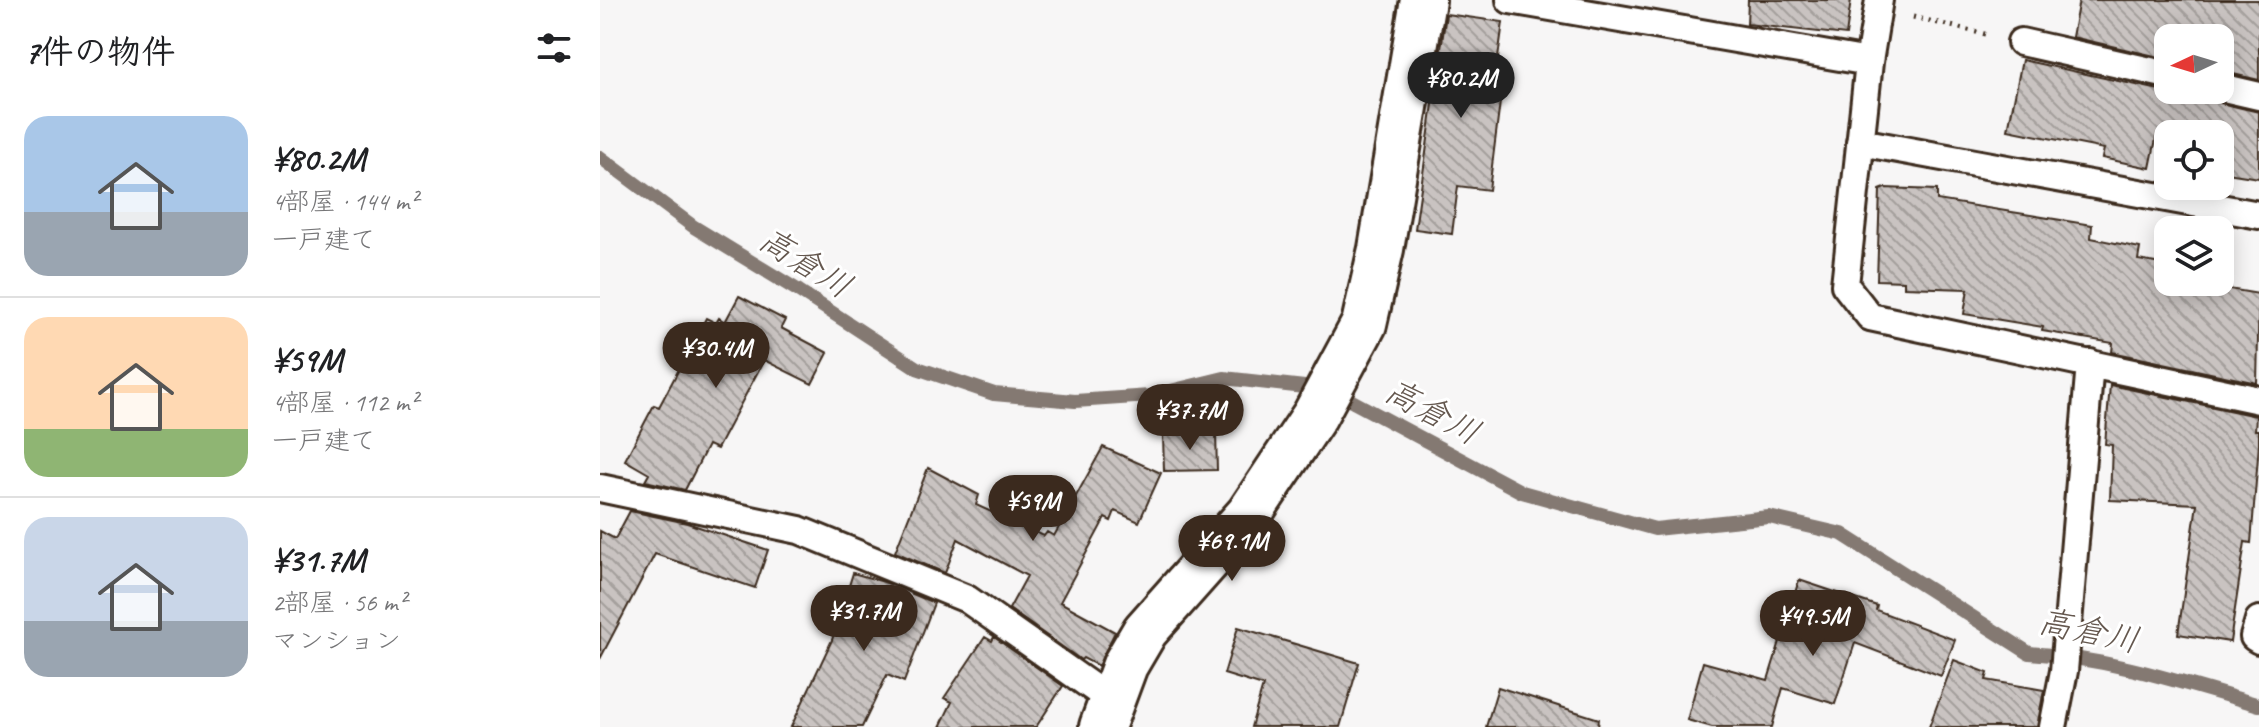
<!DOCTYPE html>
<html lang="ja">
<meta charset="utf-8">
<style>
body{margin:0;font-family:Caveat,"Klee One",sans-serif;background:#f6f6f6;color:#202124;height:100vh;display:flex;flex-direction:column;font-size:30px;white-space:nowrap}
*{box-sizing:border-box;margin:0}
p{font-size:26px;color:#757577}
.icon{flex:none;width:44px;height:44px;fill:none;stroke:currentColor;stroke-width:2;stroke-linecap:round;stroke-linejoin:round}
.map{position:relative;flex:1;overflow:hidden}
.panel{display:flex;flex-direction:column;background:#fff;width:600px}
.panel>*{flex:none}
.needle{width:52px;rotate:266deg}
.fabs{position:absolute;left:1554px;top:24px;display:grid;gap:16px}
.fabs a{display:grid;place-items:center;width:80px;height:80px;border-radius:16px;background:#fff;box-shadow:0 4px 20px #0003;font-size:40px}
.price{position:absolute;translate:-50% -68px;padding:0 18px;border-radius:28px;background:#3b2a1e;color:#fff;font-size:26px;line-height:52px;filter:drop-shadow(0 2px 4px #0008)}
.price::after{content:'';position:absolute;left:50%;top:48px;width:24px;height:18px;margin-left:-12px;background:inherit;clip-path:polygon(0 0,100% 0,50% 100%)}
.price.active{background:#222;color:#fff}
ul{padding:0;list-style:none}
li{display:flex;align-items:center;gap:24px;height:200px;padding:0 24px}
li+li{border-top:2px solid #e0e0e0}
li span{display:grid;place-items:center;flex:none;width:224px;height:160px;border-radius:24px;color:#555}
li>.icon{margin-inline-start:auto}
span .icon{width:96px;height:96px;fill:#fffc;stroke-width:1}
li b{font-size:34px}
h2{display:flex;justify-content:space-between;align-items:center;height:96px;padding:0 24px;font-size:34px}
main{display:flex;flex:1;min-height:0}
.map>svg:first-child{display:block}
</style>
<main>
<section class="panel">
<h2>7件の物件<svg class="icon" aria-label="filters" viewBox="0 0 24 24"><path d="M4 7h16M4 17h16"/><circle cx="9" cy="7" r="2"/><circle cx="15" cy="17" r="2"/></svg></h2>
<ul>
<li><span style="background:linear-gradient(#a9c7e8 60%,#9aa5b1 0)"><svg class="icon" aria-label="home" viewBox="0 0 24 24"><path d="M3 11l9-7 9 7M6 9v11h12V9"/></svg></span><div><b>¥80.2M</b><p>4部屋 · 144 m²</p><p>一戸建て</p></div></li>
<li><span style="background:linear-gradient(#ffd9b3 70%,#8fb573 0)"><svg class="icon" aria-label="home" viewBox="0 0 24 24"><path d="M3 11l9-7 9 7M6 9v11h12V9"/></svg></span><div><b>¥59M</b><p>4部屋 · 112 m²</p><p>一戸建て</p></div></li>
<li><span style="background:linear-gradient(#c9d6e8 65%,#9aa5b1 0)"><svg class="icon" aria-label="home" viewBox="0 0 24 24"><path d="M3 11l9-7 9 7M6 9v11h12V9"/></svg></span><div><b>¥31.7M</b><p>2部屋 · 56 m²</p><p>マンション</p></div></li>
</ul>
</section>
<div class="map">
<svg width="1659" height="727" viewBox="0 0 1659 727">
<defs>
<pattern id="building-back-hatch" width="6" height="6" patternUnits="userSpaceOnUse" patternTransform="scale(2)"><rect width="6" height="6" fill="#c9c3c1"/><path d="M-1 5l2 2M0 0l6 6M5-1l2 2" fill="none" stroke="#a49f9c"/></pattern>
</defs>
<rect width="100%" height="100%" fill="#f7f6f6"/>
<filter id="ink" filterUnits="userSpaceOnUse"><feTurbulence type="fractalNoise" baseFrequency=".0125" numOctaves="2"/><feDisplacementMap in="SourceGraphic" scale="16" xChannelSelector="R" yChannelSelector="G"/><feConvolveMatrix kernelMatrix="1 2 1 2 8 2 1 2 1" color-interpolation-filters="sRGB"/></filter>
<g filter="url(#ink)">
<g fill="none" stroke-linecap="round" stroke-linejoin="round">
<path stroke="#847972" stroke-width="14" d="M 0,157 L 94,227 L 199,291 L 317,368 L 394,394 L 475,401 L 550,396 L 624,378 L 731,390 L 922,492 L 1055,529 L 1169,517 L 1242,534 L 1429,653 C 1509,658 1583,683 1659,705"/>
</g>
<path fill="url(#building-back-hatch)" stroke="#3b2a1e" stroke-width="2" d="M 1148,0 L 1251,0 L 1246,35 L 1147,24 Z
M 1479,0 L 1659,0 L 1659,80 L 1620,71 L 1620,38 L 1568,38 L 1568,59 L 1472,37 Z
M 846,14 L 903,22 L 892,101 L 900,102 L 889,190 L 858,186 L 852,234 L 815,229 Z
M 1422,60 L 1564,91 L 1605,90 L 1609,98 L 1616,102 L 1659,112 L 1659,178 L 1620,172 L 1620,134 L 1557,134 L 1550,168 L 1502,158 L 1504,149 L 1408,130 Z
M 1285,188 L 1337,190 L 1337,200 L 1492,225 L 1491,238 L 1540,248 L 1538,260 L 1568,265 L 1568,282 L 1588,282 L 1659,294 L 1657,383 L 1512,352 L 1513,343 L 1442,331 L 1443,327 L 1364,314 L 1368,289 L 1304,287 L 1304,281 L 1277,280 L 1280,190 Z
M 139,296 L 185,320 L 181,328 L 228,353 L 212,384 L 164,360 L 117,449 L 108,445 L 85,490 L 45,481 L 49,474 L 25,460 L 54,405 L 59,407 L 106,318 L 116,323 L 119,318 L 125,322 Z
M 1510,385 L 1656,416 L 1655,430 L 1659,430 L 1659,444 L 1651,543 L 1645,542 L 1630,642 L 1578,634 L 1597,504 L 1510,500 L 1512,445 L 1505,444 Z
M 616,433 L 617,470 L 564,471 L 563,435 Z
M 503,447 L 561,473 L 539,522 L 515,511 L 511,521 L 505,518 L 460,602 L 515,632 L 498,666 L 483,658 L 481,660 L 409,609 L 427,576 L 358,539 L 345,573 L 295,552 L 328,468 L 379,495 L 376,505 L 444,536 L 447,532 L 454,536 Z
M 30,511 L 87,523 L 168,550 L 155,588 L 55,554 L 0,659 L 0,531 L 15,539 Z
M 253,573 L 284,582 L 334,603 L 304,682 L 287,675 L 262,727 L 191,727 L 232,640 Z
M 1199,580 L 1277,606 L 1276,610 L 1355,640 L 1341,676 L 1255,643 L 1235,704 L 1183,688 L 1172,727 L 1112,727 L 1087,720 L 1103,662 L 1168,680 Z
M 638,627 L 759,663 L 740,727 L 651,727 L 663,686 L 624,674 Z
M 385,637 L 392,641 L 394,637 L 463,686 L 436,727 L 340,727 L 352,702 L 344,698 Z
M 1354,660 L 1388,673 L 1386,680 L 1444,690 L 1437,727 L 1329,727 Z
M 898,687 L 999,719 L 998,727 L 886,727 Z"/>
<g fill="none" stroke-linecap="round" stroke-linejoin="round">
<defs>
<path id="service" d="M 910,0 L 1269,62
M 1279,0 L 1269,62 L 1245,285 L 1270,317 L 1659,400
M 1421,42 L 1568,75
M 1620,87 L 1659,96
M 1260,142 L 1659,215
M 0,488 L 199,530 L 367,599 L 512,701
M 1659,620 L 1654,637 L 1659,640
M 1453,727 L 1464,671 L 1490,363"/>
<path id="minor" d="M 502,727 L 525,665 L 545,631 L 649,514 L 715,415 L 764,324 L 781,249 L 823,0"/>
</defs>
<use href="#service" stroke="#3b2a1e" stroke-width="32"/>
<use href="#minor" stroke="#3b2a1e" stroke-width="50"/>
<path stroke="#3b2a1e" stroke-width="5" stroke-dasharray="2 6" stroke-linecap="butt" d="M 1313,17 L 1389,35"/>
<use href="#service" stroke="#fff" stroke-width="26"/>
<use href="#minor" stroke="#fff" stroke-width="44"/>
</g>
</g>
<g text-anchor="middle" stroke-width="6" stroke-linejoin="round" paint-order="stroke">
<g font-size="34" font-style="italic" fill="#65584f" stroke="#fff">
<text transform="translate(206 262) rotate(32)" y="12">高倉川</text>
<text transform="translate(833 411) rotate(28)" y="12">高倉川</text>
<text transform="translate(1489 630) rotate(12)" y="12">高倉川</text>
</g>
</g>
</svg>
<div class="fabs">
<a><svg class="needle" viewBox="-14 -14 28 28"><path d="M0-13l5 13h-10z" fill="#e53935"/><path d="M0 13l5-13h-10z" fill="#757577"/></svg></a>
<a><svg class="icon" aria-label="locate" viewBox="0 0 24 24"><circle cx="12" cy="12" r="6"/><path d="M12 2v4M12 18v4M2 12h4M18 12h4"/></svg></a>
<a><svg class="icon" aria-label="layers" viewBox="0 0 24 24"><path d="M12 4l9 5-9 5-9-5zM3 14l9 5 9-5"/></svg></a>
</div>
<b class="price active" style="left:861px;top:120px">¥80.2M</b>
<b class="price" style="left:116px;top:390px">¥30.4M</b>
<b class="price" style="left:590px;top:452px">¥37.7M</b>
<b class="price" style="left:433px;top:543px">¥59M</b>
<b class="price" style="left:632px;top:583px">¥69.1M</b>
<b class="price" style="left:264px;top:653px">¥31.7M</b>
<b class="price" style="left:1213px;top:658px">¥49.5M</b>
</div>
</main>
